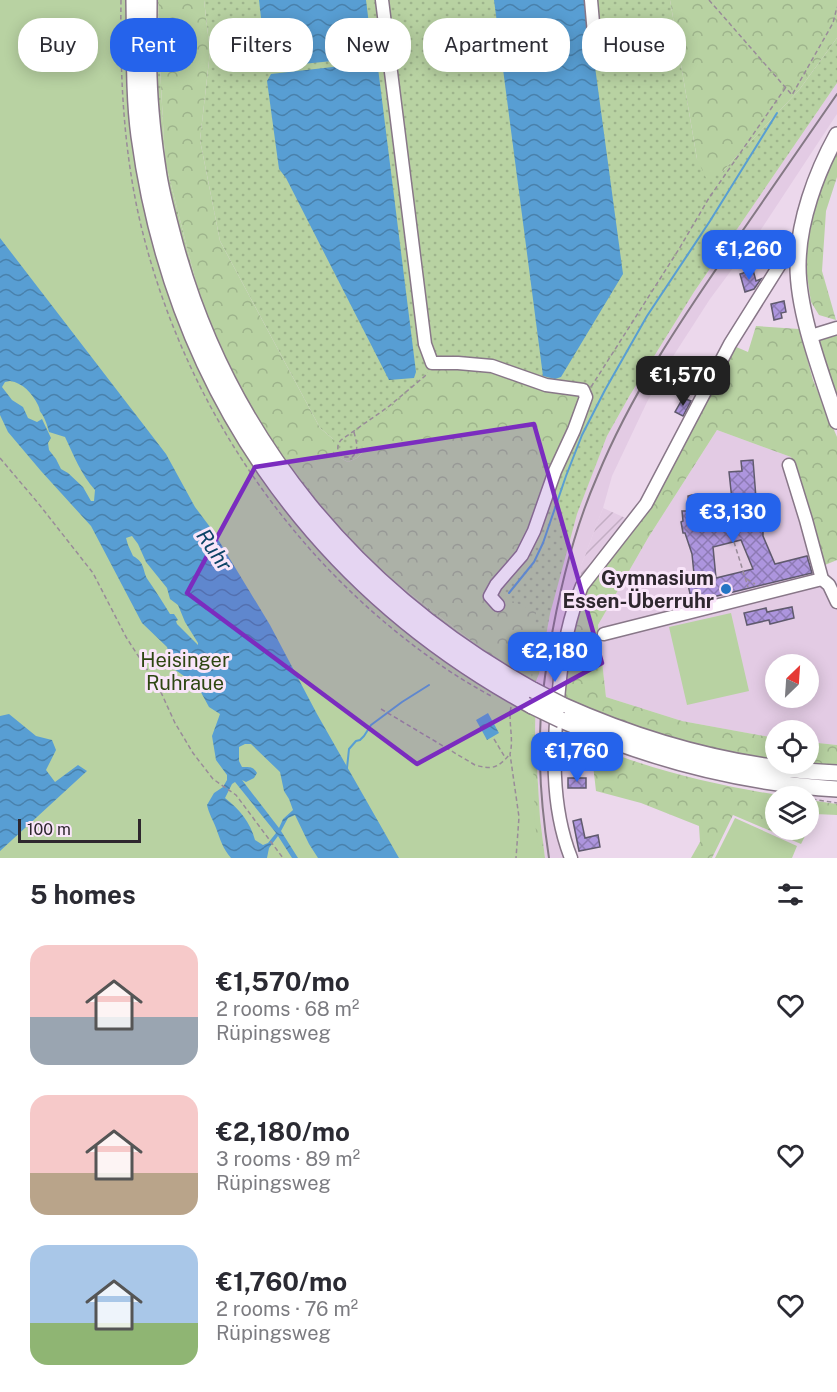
<!DOCTYPE html>
<meta charset="utf-8">
<style>
body{margin:0;font-family:"Public Sans",sans-serif;background:#f7f7f7;color:#2b2b33;height:100vh;display:flex;flex-direction:column;font-size:22px;white-space:nowrap}
*{box-sizing:border-box;margin:0}
p{font-size:20px;color:#7c7c81}
.icon{flex:none;width:33px;height:33px;fill:none;stroke:currentColor;stroke-width:2;stroke-linecap:round;stroke-linejoin:round}
.map{position:relative;height:858px;overflow:hidden}
.sheet{display:flex;flex-direction:column;background:#fff;flex:1}
.sheet>*{flex:none}
.banner{position:absolute;left:18px;top:18px;width:801px;height:54px;display:flex;gap:12px}
.needle{width:39px;rotate:25deg}
.tools{position:absolute;left:765px;top:654px;display:grid;gap:12px}
.tools a{display:grid;place-items:center;width:54px;height:54px;border-radius:50%;background:#fff;box-shadow:0 3px 15px #0003;font-size:30px}
.scale{position:absolute;left:18px;bottom:15px;width:123px;box-sizing:border-box;padding-left:6px;border:3px solid #2e272e;border-top:0;font-size:16px;line-height:21px;white-space:nowrap;color:#2e272e;-webkit-text-stroke:4px #f9e5f9;paint-order:stroke}
.price{position:absolute;translate:-50% -51px;padding:0 14px;border-radius:12px;background:#2563eb;color:#fff;font-size:20px;line-height:39px;filter:drop-shadow(0 2px 3px #0008)}
.price::after{content:'';position:absolute;left:50%;top:36px;width:18px;height:14px;margin-left:-9px;background:inherit;clip-path:polygon(0 0,100% 0,50% 100%)}
.price.on{background:#222;color:#fff}
ul{padding:0;list-style:none}
li{display:flex;align-items:center;gap:18px;height:150px;padding:0 30px}
li span{display:grid;place-items:center;flex:none;width:168px;height:120px;border-radius:18px;color:#555}
li>.icon{margin-inline-start:auto}
span .icon{width:72px;height:72px;fill:#fffc;stroke-width:1}
li b{font-size:26px}
h2{display:flex;justify-content:space-between;align-items:center;height:72px;padding:0 30px;font-size:26px}
.chip{padding:0 21px;border-radius:24px;background:#fff;box-shadow:0 3px 15px #0003;font-size:21px;line-height:54px}
.chip.on{background:#2563eb;color:#fff}
.map>svg:first-child{display:block}
</style>
<div class="map">
<svg width="837" height="858" viewBox="0 0 837 858">
<defs>
<pattern id="industrial-furrows" width="10" height="10" patternUnits="userSpaceOnUse" patternTransform="scale(1.5)"><rect width="10" height="10" fill="#e3cbe4"/><path d="M-1 1l2-2M0 10L10 0M9 11l2-2" fill="none" stroke="#c3aec4"/></pattern>
<pattern id="grass-dots" width="8" height="8" patternUnits="userSpaceOnUse" patternTransform="scale(1.5)"><rect width="8" height="8" fill="#b8d2a2"/><path d="M2 2h.1M6 6h.1" fill="none" stroke="#9eb48c" stroke-width="1.8" stroke-linecap="round"/></pattern>
<pattern id="forest-crowns" width="20" height="18" patternUnits="userSpaceOnUse" patternTransform="scale(1.5)"><rect width="20" height="18" fill="#b8d2a2"/><path d="M2 6a3 3 0 1 1 6 0M12 15a3 3 0 1 1 6 0" fill="none" stroke="#9eb48c"/></pattern>
<pattern id="water-waves" width="16" height="10" patternUnits="userSpaceOnUse" patternTransform="scale(1.5)"><rect width="16" height="10" fill="#589ed3"/><path d="M0 5q4-4 8 0t8 0" fill="none" stroke="#4981ac"/></pattern>
<pattern id="building-cross-hatch" width="8" height="8" patternUnits="userSpaceOnUse" patternTransform="scale(1.5)"><rect width="8" height="8" fill="#ad95de"/><path d="M0 0l8 8M0 8l8-8" fill="none" stroke="#8d7ab4"/></pattern>
</defs>
<rect width="100%" height="100%" fill="#ecd8ec"/>
<path fill="url(#industrial-furrows)" d="M 603,508 L 630,520 L 581,582 L 581,566 Z"/>
<path fill="#e3cbe4" fill-rule="evenodd" d="M 837,83 L 837,114 L 756,237 L 710,299 L 670,361 L 647,402 L 612,476 L 603,508 L 581,566 L 581,582 L 551,744 L 568,856 L 565,858 L 545,858 L 540,818 L 535,734 L 536,681 L 539,674 L 550,614 L 576,514 L 607,436 L 630,395 L 694,292 Z
M 717,430 L 791,457 L 825,565 L 832,585 L 837,593 L 837,745 L 809,742 L 808,730 L 776,730 L 775,738 L 682,721 L 606,697 L 598,625 L 648,538 ZM 776,664 L 808,664 L 808,698 L 776,698 Z"/>
<path fill="url(#grass-dots)" d="M 0,0 L 159,0 L 158,29 L 165,161 L 201,302 L 387,576 L 504,666 L 507,599 L 489,590 L 534,516 L 555,455 L 581,398 L 363,452 L 357,458 L 348,462 L 333,454 L 333,439 L 320,428 L 220,241 L 200,140 L 210,52 L 204,0 L 670,0 L 697,159 L 722,172 L 799,90 L 837,38 L 837,83 L 694,292 L 630,395 L 607,436 L 577,514 L 550,614 L 539,674 L 536,681 L 535,734 L 523,733 L 399,858 Z"/>
<path fill="url(#forest-crowns)" d="M 159,0 L 204,0 L 210,52 L 200,140 L 220,241 L 320,428 L 333,439 L 333,454 L 348,462 L 357,458 L 363,452 L 360,433 L 439,367 L 495,374 L 581,398 L 555,455 L 534,516 L 518,556 L 489,590 L 536,612 L 531,682 L 504,666 L 387,576 L 340,531 L 246,402 L 201,302 L 165,161 L 158,29 Z
M 670,0 L 837,0 L 837,38 L 799,90 L 722,172 L 707,180 L 697,159 Z
M 837,142 L 837,177 L 826,211 L 822,271 L 836,320 L 819,315 L 811,302 L 803,249 L 817,195 L 830,167 L 833,151 Z
M 756,326 L 799,329 L 813,380 L 837,437 L 837,560 L 825,565 L 791,457 L 717,430 L 648,538 L 598,625 L 606,697 L 682,721 L 775,738 L 776,764 L 808,764 L 809,742 L 837,745 L 837,770 L 782,767 L 706,754 L 622,729 L 591,716 L 559,699 L 563,661 L 574,613 L 583,587 L 648,505 L 734,346 L 748,352 Z
M 837,333 L 837,407 L 829,389 L 819,341 Z
M 558,729 C 578,738 597,748 617,755 C 671,775 727,787 784,796 L 776,796 L 776,830 L 808,830 L 801,844 L 733,815 L 712,858 L 691,858 L 700,842 L 699,826 L 641,803 L 596,791 L 593,765 L 556,766 Z
M 523,733 L 535,734 L 540,818 L 545,858 L 528,858 Z
M 809,800 L 837,804 L 837,815 L 815,814 L 809,828 Z"/>
<path fill="#b8d2a2" d="M 0,0 L 130,0 L 162,266 L 350,580 L 535,712 L 532,727 L 535,824 L 540,858 L 0,858 Z
M 731,613 L 749,691 L 687,705 L 669,627 Z
M 735,818 L 797,846 L 792,858 L 715,858 Z"/>
<path fill="url(#water-waves)" fill-rule="evenodd" d="M 259,0 L 366,0 L 373,57 L 272,67 L 266,62 Z
M 494,0 L 586,0 L 623,274 L 561,377 L 555,379 L 543,376 Z
M 368,63 L 378,68 L 416,372 L 414,378 L 389,380 L 286,178 L 279,169 L 267,81 L 271,74 Z
M 0,238 L 166,454 L 195,507 L 213,531 L 270,625 L 317,714 L 399,858 L 318,858 L 309,844 L 295,815 L 288,818 L 281,831 L 298,858 L 292,858 L 278,836 L 269,848 L 267,858 L 231,858 C 223,849 220,839 216,828 C 213,820 209,814 207,805 L 214,793 L 223,787 L 227,780 L 227,775 L 216,760 L 212,736 L 220,714 L 209,707 L 197,685 L 174,669 L 167,647 L 142,623 L 91,526 L 41,471 L 8,432 L 0,415 ZM 10,381 C 23,383 32,393 38,405 C 41,411 38,409 42,414 C 46,421 47,425 49,432 L 65,437 C 74,456 81,474 95,490 L 94,501 L 91,501 L 83,487 L 68,473 L 61,469 L 56,459 L 49,450 L 48,443 L 51,438 L 42,419 L 37,422 L 28,418 L 23,407 L 12,400 L 2,387 L 5,382 ZM 132,536 L 138,544 L 146,562 L 167,588 L 170,599 L 178,605 L 185,622 L 198,643 L 198,645 L 177,624 L 176,621 L 178,620 L 174,614 L 170,614 C 163,603 156,591 148,580 C 142,571 146,563 133,556 L 128,545 L 126,538 ZM 245,744 L 251,744 L 280,772 L 284,791 L 289,799 L 293,810 L 283,819 L 279,828 L 242,780 L 246,782 L 254,778 L 257,773 C 253,766 249,767 242,767 L 239,761 L 239,747 ZM 235,782 L 276,833 L 268,843 L 263,845 L 255,840 C 250,822 240,810 225,798 L 232,784 Z
M 488,713 L 499,733 L 487,740 L 476,720 Z
M 9,714 L 36,736 L 52,740 L 56,750 L 46,770 L 55,782 L 78,765 L 87,771 L 0,851 L 0,716 Z"/>
<g fill="none" stroke-linecap="round" stroke-linejoin="round">
<path stroke="#589ed3" stroke-width="2" d="M 509,593 L 534,562 L 543,543 L 566,476 L 582,435 L 605,390 L 647,316 L 710,221 L 777,113
M 347,768 L 349,749 L 356,741 L 360,740 L 364,736 L 371,725 L 402,702 L 429,685"/>
</g>
<path fill="url(#building-cross-hatch)" stroke="#605a6e" stroke-width="1.5" fill-rule="evenodd" d="M 753,270 L 756,281 L 761,279 L 754,289 L 745,292 L 740,274 Z
M 784,301 L 786,312 L 781,313 L 782,318 L 774,320 L 771,304 Z
M 683,398 L 691,401 L 683,416 L 675,412 Z
M 753,460 L 756,498 L 763,525 L 763,536 L 775,564 L 807,556 L 812,573 L 692,602 L 688,585 L 695,584 L 692,554 L 685,533 L 683,533 L 681,522 L 683,521 L 682,511 L 689,511 L 688,496 L 692,495 L 695,511 L 707,508 L 707,506 L 732,500 L 729,472 L 742,471 L 741,461 ZM 741,540 L 753,569 L 716,578 L 713,547 Z
M 792,607 L 794,618 L 770,624 L 769,620 L 747,625 L 744,613 L 766,608 L 767,612 Z
M 568,778 L 586,778 L 586,788 L 568,788 Z
M 581,819 L 585,838 L 598,835 L 600,847 L 579,851 L 573,821 Z"/>
<g fill="none" stroke-linecap="round" stroke-linejoin="round">
<defs>
<path id="minor" d="M 382,0 L 425,344 L 432,363 L 458,363 L 492,366 L 546,385 L 583,390 L 586,397 L 574,430 L 555,471 L 534,531 L 522,555 L 496,585 L 490,596 L 498,605
M 591,0 L 594,34
M 811,336 L 837,328
M 789,465 L 806,520 L 822,579
M 604,634 L 822,579 L 829,585 L 837,602
M 571,858 C 550,805 553,745 559,689 C 562,654 568,619 582,586 L 646,504 L 730,344 L 789,250 L 792,247 L 799,246"/>
<path id="major" d="M 134,0 C 135,45 133,91 139,136 C 173,386 310,585 532,706
M 149,0 C 149,26 148,51 149,77 C 150,110 154,144 159,176 C 163,200 170,224 176,247 C 230,441 358,593 533,690
M 837,135 C 816,173 798,222 798,266 C 798,314 822,375 837,421
M 562,705 C 649,744 742,769 837,773
M 561,720 C 649,759 741,783 837,789"/>
</defs>
<use href="#minor" stroke="#878" stroke-width="15"/>
<use href="#major" stroke="#878" stroke-width="18"/>
<path stroke="#998b99" stroke-width="1.5" stroke-dasharray="4.5 3" stroke-linecap="butt" d="M 121,0 C 120,73 123,145 139,217 C 176,379 269,530 399,634 C 429,658 459,679 493,697
M 709,0 L 792,95 L 833,23 L 837,7
M 591,387 L 679,249 L 709,198 L 786,87
M 354,432 C 356,441 360,450 352,457 L 343,457 C 337,452 336,446 341,440 L 388,407 L 425,376 L 427,372
M 0,458 L 38,503 L 93,573 L 126,637 L 159,688 L 175,723 L 193,753 L 213,779 L 236,795 L 283,858
M 734,542 L 748,587
M 747,579 L 755,584
M 511,707 C 508,723 514,738 510,754 L 519,817 L 516,858
M 381,709 L 475,765 C 492,770 498,768 509,755
M 494,739 L 506,759
M 566,747 L 570,753 L 571,760 L 577,763 L 582,758 L 585,744
M 812,799 L 837,803"/>
<use href="#minor" stroke="#fff" stroke-width="12"/>
<use href="#major" stroke="#fff" stroke-width="15"/>
<path stroke="#857985" stroke-width="2" d="M 549,858 C 543,819 539,780 540,741 C 540,711 544,680 549,651 C 559,591 573,532 597,477 C 631,394 681,320 732,246 C 767,196 802,145 837,94"/>
<defs>
<path id="major-bridge" d="M 533,690 L 562,705
M 532,706 L 561,720"/>
</defs>
<use href="#major-bridge" stroke="#878" stroke-width="18" stroke-linecap="butt"/>
<use href="#major-bridge" stroke="#fff" stroke-width="15"/>
</g>
<path fill="#7b2cbf" fill-opacity="0.2" stroke="#7b2cbf" stroke-width="4.5" stroke-linejoin="round" d="M 534,424 L 602,663 L 417,764 L 187,593 L 255,467 Z"/>
<circle fill="#2475c4" stroke="#f9e5f9" stroke-width="2" cx="726" cy="589" r="6"/>
<g text-anchor="middle" stroke-width="6" stroke-linejoin="round" paint-order="stroke">
<g font-size="20" font-weight="bold" fill="#2e272e" stroke="#f9e5f9" text-anchor="end">
<text x="714" y="585">Gymnasium<tspan x="714" dy="23">Essen-Überruhr</tspan></text>
</g>
<g font-size="20" fill="#2e4612" stroke="#f9e5f9">
<text x="185" y="667">Heisinger<tspan x="185" dy="23">Ruhraue</tspan></text>
</g>
<g font-size="21" font-style="italic" fill="#0d4467" stroke="#f9e5f9">
<text transform="translate(214 550) rotate(56)" y="7">Ruhr</text>
</g>
</g>
</svg>
<div class="tools">
<a><svg class="needle" viewBox="-14 -14 28 28"><path d="M0-13l5 13h-10z" fill="#e53935"/><path d="M0 13l5-13h-10z" fill="#7c7c81"/></svg></a>
<a><svg class="icon" aria-label="locate" viewBox="0 0 24 24"><circle cx="12" cy="12" r="6"/><path d="M12 2v4M12 18v4M2 12h4M18 12h4"/></svg></a>
<a><svg class="icon" aria-label="layers" viewBox="0 0 24 24"><path d="M12 4l9 5-9 5-9-5zM3 14l9 5 9-5"/></svg></a>
</div>
<div class="scale">100 m</div>
<b class="price" style="left:749px;top:281px">€1,260</b>
<b class="price on" style="left:683px;top:407px">€1,570</b>
<b class="price" style="left:733px;top:544px">€3,130</b>
<b class="price" style="left:555px;top:683px">€2,180</b>
<b class="price" style="left:577px;top:783px">€1,760</b>
<div class="banner">
<a class="chip">Buy</a>
<a class="chip on">Rent</a>
<a class="chip">Filters</a>
<a class="chip">New</a>
<a class="chip">Apartment</a>
<a class="chip">House</a>
</div>
</div>
<section class="sheet">
<h2>5 homes<svg class="icon" aria-label="filters" viewBox="0 0 24 24"><path d="M4 7h16M4 17h16"/><circle cx="9" cy="7" r="2"/><circle cx="15" cy="17" r="2"/></svg></h2>
<ul>
<li><span style="background:linear-gradient(#f6c9c9 60%,#9aa5b1 0)"><svg class="icon" aria-label="home" viewBox="0 0 24 24"><path d="M3 11l9-7 9 7M6 9v11h12V9"/></svg></span><div><b>€1,570/mo</b><p>2 rooms · 68 m²</p><p>Rüpingsweg</p></div><svg class="icon" aria-label="heart" viewBox="0 0 24 24"><path d="M12 20l-8-8c-3-5 5-10 8-4 3-6 11-1 8 4z"/></svg></li>
<li><span style="background:linear-gradient(#f6c9c9 65%,#b9a48a 0)"><svg class="icon" aria-label="home" viewBox="0 0 24 24"><path d="M3 11l9-7 9 7M6 9v11h12V9"/></svg></span><div><b>€2,180/mo</b><p>3 rooms · 89 m²</p><p>Rüpingsweg</p></div><svg class="icon" aria-label="heart" viewBox="0 0 24 24"><path d="M12 20l-8-8c-3-5 5-10 8-4 3-6 11-1 8 4z"/></svg></li>
<li><span style="background:linear-gradient(#a9c7e8 65%,#8fb573 0)"><svg class="icon" aria-label="home" viewBox="0 0 24 24"><path d="M3 11l9-7 9 7M6 9v11h12V9"/></svg></span><div><b>€1,760/mo</b><p>2 rooms · 76 m²</p><p>Rüpingsweg</p></div><svg class="icon" aria-label="heart" viewBox="0 0 24 24"><path d="M12 20l-8-8c-3-5 5-10 8-4 3-6 11-1 8 4z"/></svg></li>
</ul>
</section>
